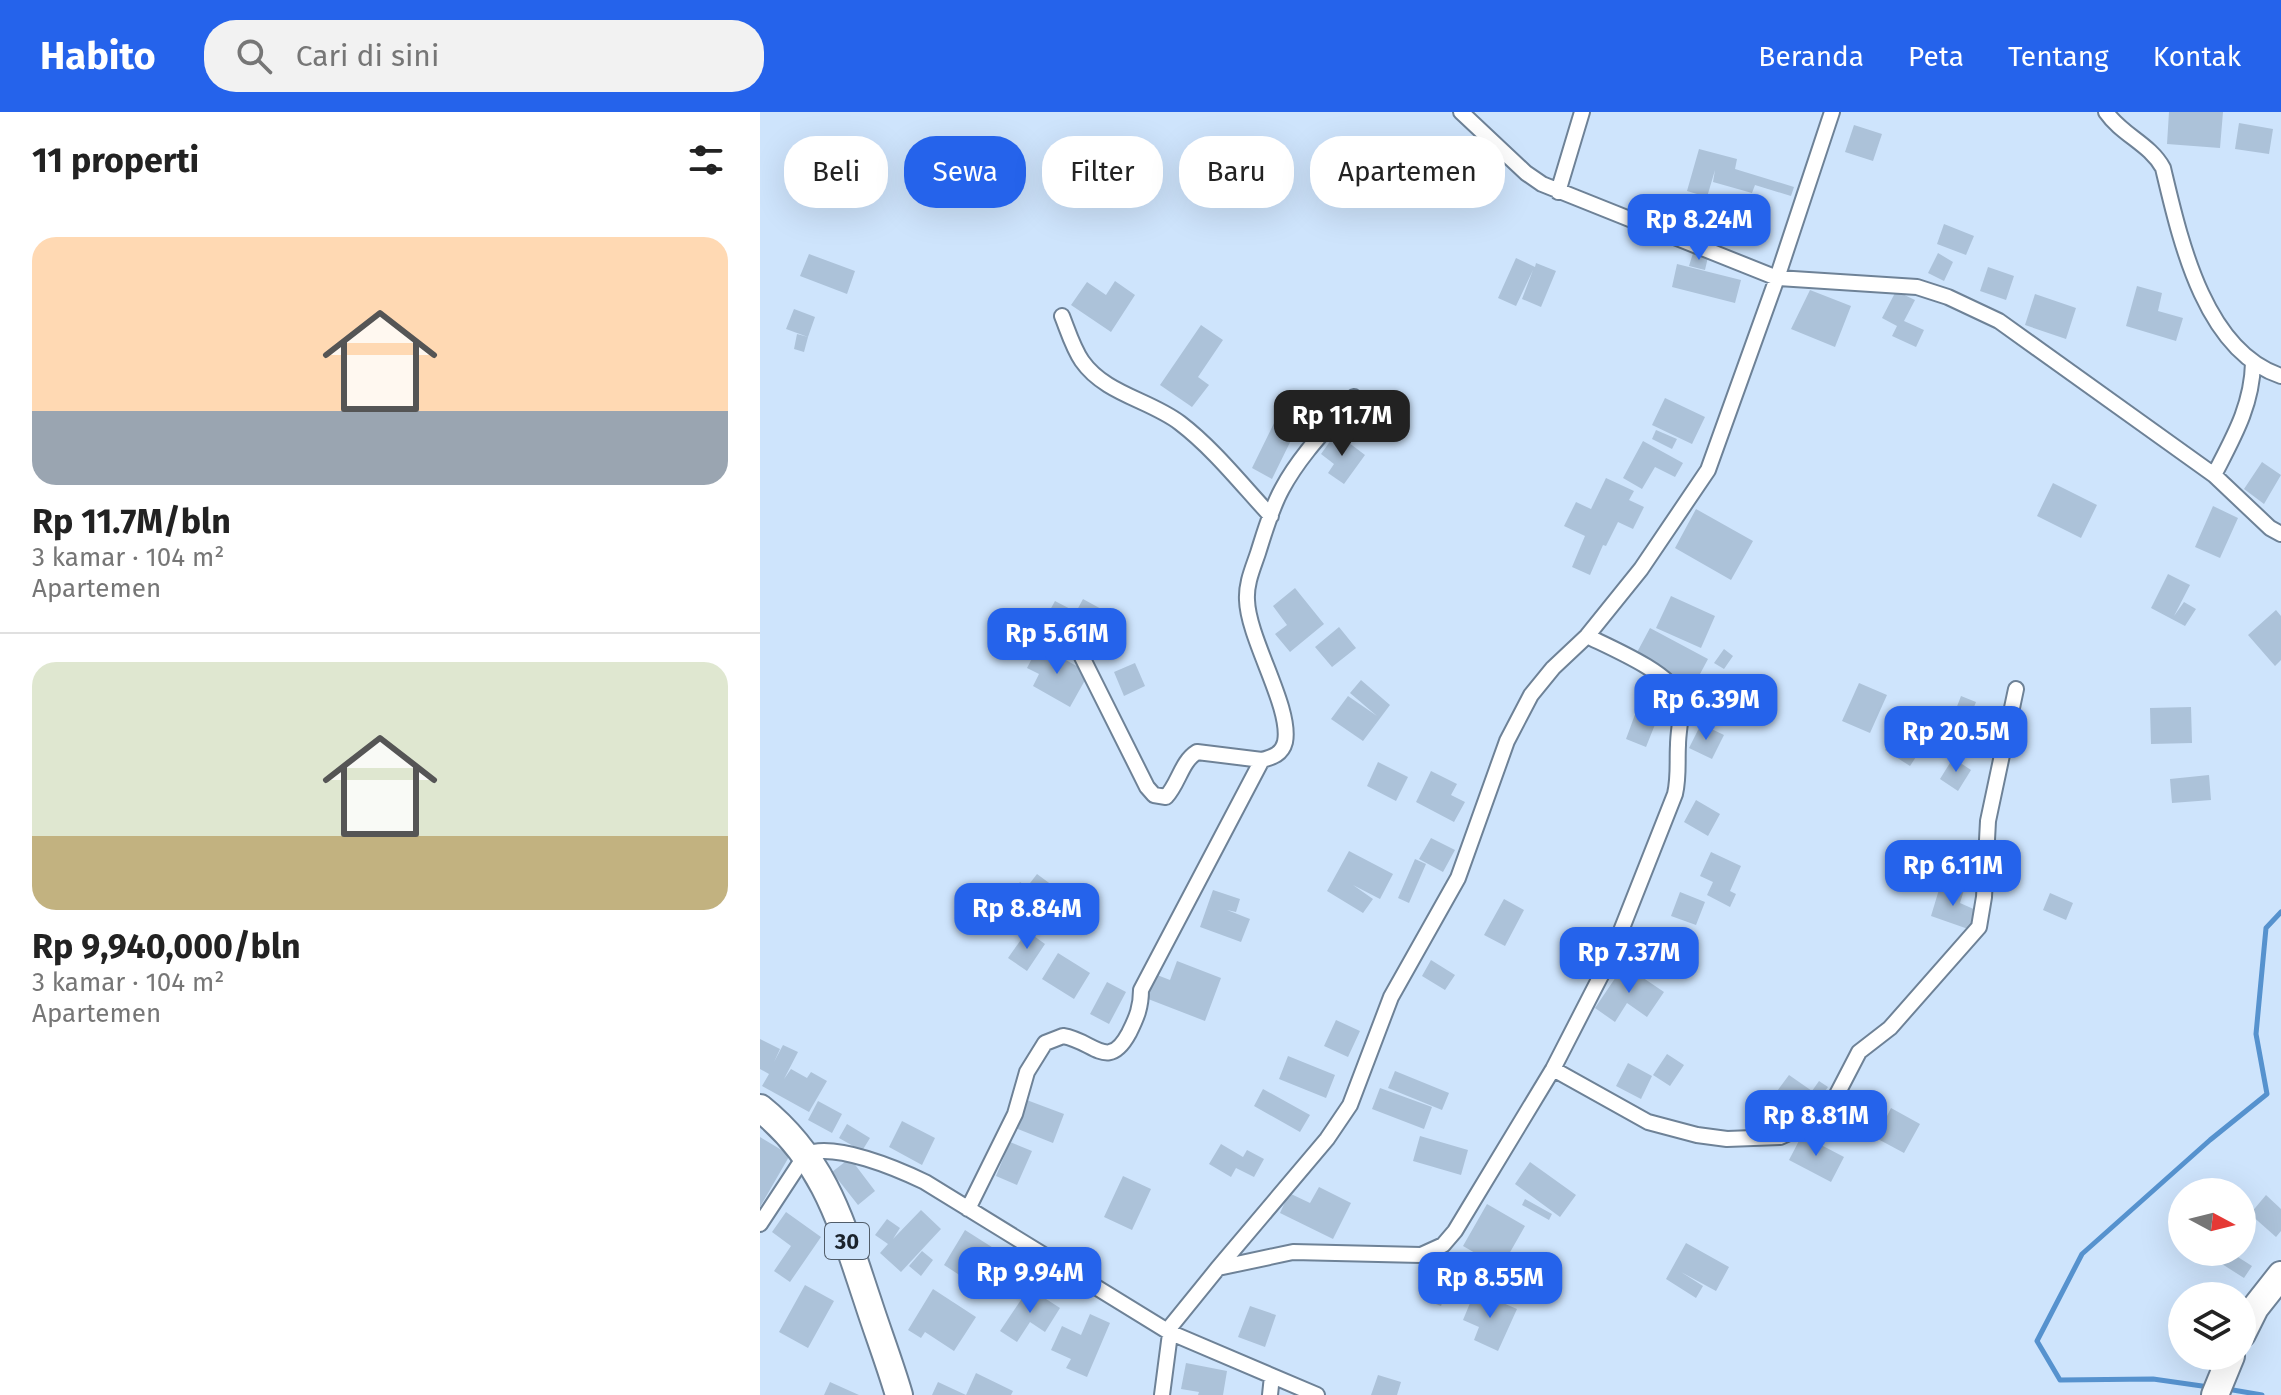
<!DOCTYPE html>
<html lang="id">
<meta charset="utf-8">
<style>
body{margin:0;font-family:"Fira Sans",sans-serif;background:#f2f2f2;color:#222;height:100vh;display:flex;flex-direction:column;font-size:30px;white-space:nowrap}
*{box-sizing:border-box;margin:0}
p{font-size:26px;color:#767676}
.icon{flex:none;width:44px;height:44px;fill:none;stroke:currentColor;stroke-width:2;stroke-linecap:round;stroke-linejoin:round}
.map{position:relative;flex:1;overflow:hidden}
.drawer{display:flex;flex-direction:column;background:#fff;width:760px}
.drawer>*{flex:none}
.top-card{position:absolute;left:24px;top:24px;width:760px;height:72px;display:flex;gap:16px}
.needle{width:52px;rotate:97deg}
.controls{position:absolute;left:1408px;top:1066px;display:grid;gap:16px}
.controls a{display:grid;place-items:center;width:88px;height:88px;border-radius:50%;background:#fff;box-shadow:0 8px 32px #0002;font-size:40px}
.price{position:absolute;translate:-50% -68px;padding:0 18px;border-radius:16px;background:#2563eb;color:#fff;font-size:26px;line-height:52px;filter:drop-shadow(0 2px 4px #0008)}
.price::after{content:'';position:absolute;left:50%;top:48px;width:24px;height:18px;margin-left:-12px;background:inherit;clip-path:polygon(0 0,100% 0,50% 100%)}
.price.selected{background:#222;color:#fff}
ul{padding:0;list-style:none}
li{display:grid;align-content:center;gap:16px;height:424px;padding:0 32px}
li+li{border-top:2px solid #e0e0e0}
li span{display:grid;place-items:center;height:248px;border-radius:24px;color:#555}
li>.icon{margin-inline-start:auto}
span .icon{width:144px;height:144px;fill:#fffc;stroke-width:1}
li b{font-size:34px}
h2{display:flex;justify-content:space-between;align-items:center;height:96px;padding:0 32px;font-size:34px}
.tag{padding:0 28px;border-radius:32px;background:#fff;box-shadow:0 8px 32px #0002;font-size:28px;line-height:72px}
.tag.selected{background:#2563eb;color:#fff}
header{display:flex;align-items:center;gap:48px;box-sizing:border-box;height:112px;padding:0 40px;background:#2563eb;color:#fff}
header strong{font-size:38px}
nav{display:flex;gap:44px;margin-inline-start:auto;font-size:28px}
.search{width:560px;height:72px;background:#f2f2f2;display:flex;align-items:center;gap:20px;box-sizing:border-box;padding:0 28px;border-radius:32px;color:#767676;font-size:30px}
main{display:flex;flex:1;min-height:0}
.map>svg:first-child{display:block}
</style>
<header>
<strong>Habito</strong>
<div class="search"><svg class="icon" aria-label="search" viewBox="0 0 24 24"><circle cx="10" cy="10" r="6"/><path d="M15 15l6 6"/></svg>Cari di sini</div>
<nav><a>Beranda</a><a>Peta</a><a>Tentang</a><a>Kontak</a></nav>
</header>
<main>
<section class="drawer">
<h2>11 properti<svg class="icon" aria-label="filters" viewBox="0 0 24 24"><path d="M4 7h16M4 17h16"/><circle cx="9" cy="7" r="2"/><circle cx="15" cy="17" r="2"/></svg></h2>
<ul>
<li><span style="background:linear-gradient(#ffd9b3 70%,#9aa5b1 0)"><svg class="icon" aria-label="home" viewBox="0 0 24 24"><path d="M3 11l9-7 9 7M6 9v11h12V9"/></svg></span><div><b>Rp 11.7M/bln</b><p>3 kamar · 104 m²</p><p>Apartemen</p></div></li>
<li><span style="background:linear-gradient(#dfe7d0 70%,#c2b280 0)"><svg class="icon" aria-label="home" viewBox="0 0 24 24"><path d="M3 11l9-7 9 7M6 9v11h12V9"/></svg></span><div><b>Rp 9,940,000/bln</b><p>3 kamar · 104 m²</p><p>Apartemen</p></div></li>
</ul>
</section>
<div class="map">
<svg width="1521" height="1283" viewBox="0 0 1521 1283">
<rect width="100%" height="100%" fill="#cee4fc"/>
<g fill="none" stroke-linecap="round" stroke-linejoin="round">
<path stroke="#5692ce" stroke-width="5" d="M 1449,1275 L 1393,1267 L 1300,1268 L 1277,1229 L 1322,1142 L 1450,1028 L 1507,982 L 1496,922 L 1506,816 L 1521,800
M 1467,1277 L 1502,1283"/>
</g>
<path fill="#acc2d9" d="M 1409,0 L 1463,0 L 1460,36 L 1407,32 Z
M 1479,11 L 1513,17 L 1509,42 L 1475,37 Z
M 1094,13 L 1122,22 L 1113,49 L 1085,40 Z
M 939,37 L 977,47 L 975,57 L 1034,75 L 1031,84 L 995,73 L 992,81 L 953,70 L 955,58 L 947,85 L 927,79 Z
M 1184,112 L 1214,124 L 1206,143 L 1177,132 Z
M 933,141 L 948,145 L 945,158 L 929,154 Z
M 1178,141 L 1193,150 L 1184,169 L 1168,161 Z
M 49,142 L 95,159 L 87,182 L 40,164 Z
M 756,146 L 775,155 L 776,151 L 796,159 L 781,195 L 762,187 L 773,158 L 756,194 L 738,186 Z
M 917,152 L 981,168 L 975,191 L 912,175 Z
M 1228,155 L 1254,164 L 1246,188 L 1220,179 Z
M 355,169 L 375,183 L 351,220 L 311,193 L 327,170 L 346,183 Z
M 1377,174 L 1402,181 L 1398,199 L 1423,206 L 1416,229 L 1366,214 Z
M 1050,178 L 1091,194 L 1075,235 L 1031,217 Z
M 1136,179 L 1155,188 L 1144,209 L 1164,218 L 1156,235 L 1132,224 L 1137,214 L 1122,206 Z
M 1275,182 L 1316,196 L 1306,227 L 1265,213 Z
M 34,197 L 55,205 L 48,225 L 26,217 Z
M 441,213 L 463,228 L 438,265 L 449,273 L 432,295 L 400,273 Z
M 37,222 L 48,225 L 44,240 L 34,237 Z
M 905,286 L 945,305 L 932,332 L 892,313 Z
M 519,301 L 539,312 L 512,367 L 492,356 Z
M 896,318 L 917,327 L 912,337 L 892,327 Z
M 576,321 L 605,343 L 584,372 L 568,361 L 574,352 L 561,342 Z
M 883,329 L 923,351 L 915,365 L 895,355 L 882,377 L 863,366 Z
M 1502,350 L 1521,363 L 1504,392 L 1484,377 Z
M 846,366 L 874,379 L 869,388 L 884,395 L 873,417 L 858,410 L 846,434 L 843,433 L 830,463 L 812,455 L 825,424 L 804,414 L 816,390 L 831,397 Z
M 1293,371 L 1337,393 L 1321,426 L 1277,404 Z
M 1453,394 L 1478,406 L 1460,446 L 1435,435 Z
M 936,397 L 993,429 L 971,468 L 915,436 Z
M 1408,462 L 1430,473 L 1414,504 L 1424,490 L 1436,497 L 1425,514 L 1391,496 Z
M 535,476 L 564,512 L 530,540 L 515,522 L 527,513 L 513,494 Z
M 911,484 L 955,504 L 941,536 L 896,516 Z
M 323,487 L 343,498 L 324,531 L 284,509 L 295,489 L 316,500 Z
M 1516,498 L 1521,504 L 1521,548 L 1515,554 L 1488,523 Z
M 579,515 L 596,536 L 572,555 L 555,535 Z
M 890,516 L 948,547 L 932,577 L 874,546 Z
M 279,533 L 329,561 L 310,595 L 273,574 L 279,562 L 267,556 Z
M 964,537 L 973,544 L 964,557 L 954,551 Z
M 375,551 L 385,574 L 364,584 L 354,560 Z
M 601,568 L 630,593 L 603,629 L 571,607 L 588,584 L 617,604 L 590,581 Z
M 945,568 L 965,579 L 971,568 L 990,578 L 972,611 L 934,591 Z
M 1099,571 L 1127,583 L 1110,621 L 1082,609 Z
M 1201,584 L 1216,590 L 1210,605 L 1227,613 L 1217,636 L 1186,623 Z
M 1431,595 L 1432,631 L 1391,632 L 1390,596 Z
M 877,597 L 898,605 L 886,635 L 866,627 Z
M 1145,606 L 1171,622 L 1150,654 L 1125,638 Z
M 941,612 L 964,623 L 952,647 L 929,636 Z
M 1193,646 L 1211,658 L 1198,679 L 1180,667 Z
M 618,650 L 648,665 L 636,689 L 607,674 Z
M 671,659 L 697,672 L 691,683 L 705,690 L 694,710 L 656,690 Z
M 1449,663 L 1451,688 L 1412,691 L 1410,667 Z
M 936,688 L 960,702 L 948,724 L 924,710 Z
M 671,726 L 695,738 L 683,760 L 659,747 Z
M 589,739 L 633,762 L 620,787 L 593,773 L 613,787 L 603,801 L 567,779 Z
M 951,740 L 981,754 L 970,779 L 976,782 L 970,795 L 947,783 L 953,770 L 940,764 Z
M 655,747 L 666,752 L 649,791 L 638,786 Z
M 277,762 L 304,782 L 280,814 L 247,788 L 260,770 L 267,775 Z
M 1181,771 L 1204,778 L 1200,791 L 1218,799 L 1211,818 L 1171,804 Z
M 453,778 L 480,787 L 476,800 L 467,798 L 490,807 L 481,830 L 440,815 Z
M 920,780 L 945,790 L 936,813 L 911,804 Z
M 1290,781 L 1313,791 L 1306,808 L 1283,798 Z
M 744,787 L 764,798 L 745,834 L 724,823 Z
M 267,819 L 285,832 L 267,859 L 248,846 Z
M 298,841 L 330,861 L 314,887 L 282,867 Z
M 671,848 L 695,863 L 685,878 L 662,864 Z
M 417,849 L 461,866 L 445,909 L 383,885 L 392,861 L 410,868 Z
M 864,853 L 904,880 L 887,905 L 867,891 L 855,910 L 835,896 Z
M 347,870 L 366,880 L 349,912 L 330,902 Z
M 576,908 L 600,919 L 588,945 L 564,934 Z
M 0,927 L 20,937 L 14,950 L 23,933 L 38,940 L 24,967 L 31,957 L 47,966 L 51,960 L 67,969 L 49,1000 L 2,974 L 9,962 L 0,957 Z
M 907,942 L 924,953 L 910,974 L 893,963 Z
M 528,944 L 575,963 L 566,986 L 519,967 Z
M 868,951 L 892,964 L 881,987 L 856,974 Z
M 635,959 L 689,981 L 682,998 L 628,976 Z
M 1029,963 L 1052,979 L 1059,969 L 1068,975 L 1041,1013 L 1009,990 Z
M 620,976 L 672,995 L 664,1017 L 612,997 Z
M 503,977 L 550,1003 L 540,1020 L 494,994 Z
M 264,987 L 304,1002 L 293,1031 L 253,1015 Z
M 58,989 L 82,1002 L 72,1021 L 48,1008 Z
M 1131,996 L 1160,1012 L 1144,1041 L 1116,1026 Z
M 142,1009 L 175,1026 L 162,1053 L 129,1035 Z
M 87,1012 L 110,1026 L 102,1039 L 79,1026 Z
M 1042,1023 L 1084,1045 L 1071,1070 L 1029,1048 Z
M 660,1024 L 708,1038 L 701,1063 L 653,1049 Z
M 0,1025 L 30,1043 L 0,1095 Z
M 250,1030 L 272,1039 L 257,1073 L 236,1064 Z
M 461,1032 L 483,1045 L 487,1038 L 504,1047 L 494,1065 L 476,1056 L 471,1065 L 449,1052 Z
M 90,1046 L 115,1079 L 98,1093 L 72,1060 Z
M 770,1050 L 816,1083 L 800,1105 L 755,1072 Z
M 363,1064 L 391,1077 L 372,1118 L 344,1105 Z
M 559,1075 L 591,1091 L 573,1127 L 520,1101 L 529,1081 L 550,1091 Z
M 1506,1083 L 1521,1097 L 1521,1119 L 1516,1125 L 1490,1102 Z
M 765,1087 L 792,1102 L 789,1108 L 762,1093 Z
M 727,1092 L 765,1114 L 741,1156 L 703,1134 Z
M 161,1098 L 181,1117 L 141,1160 L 120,1141 L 128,1132 L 115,1123 L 127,1107 L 140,1116 L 133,1127 Z
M 26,1100 L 61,1125 L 30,1170 L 14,1159 L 31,1134 L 12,1120 Z
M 205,1118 L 257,1151 L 235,1186 L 184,1153 Z
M 926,1131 L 969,1155 L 956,1179 L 921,1160 L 943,1174 L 936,1186 L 906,1167 Z
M 162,1139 L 173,1148 L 161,1164 L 149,1154 Z
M 1454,1140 L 1470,1140 L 1492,1154 L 1484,1166 L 1451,1145 Z
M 672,1161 L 690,1168 L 681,1194 L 663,1187 Z
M 45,1173 L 74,1189 L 48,1236 L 19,1220 Z
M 269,1176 L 300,1196 L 285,1220 L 270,1210 L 257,1230 L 240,1219 Z
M 173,1177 L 216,1205 L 194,1239 L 165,1220 L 161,1226 L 148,1218 Z
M 715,1179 L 757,1197 L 738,1239 L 714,1228 L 719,1215 L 703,1208 Z
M 490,1194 L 516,1203 L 505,1235 L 478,1225 Z
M 330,1202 L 350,1211 L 327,1265 L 306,1256 L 311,1247 L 291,1238 L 302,1214 L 321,1223 Z
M 426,1251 L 467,1259 L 463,1283 L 438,1283 L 439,1280 L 421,1277 Z
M 216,1261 L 253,1279 L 251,1283 L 172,1283 L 178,1270 L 206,1283 Z
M 618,1263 L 641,1270 L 637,1283 L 611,1283 Z
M 70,1270 L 99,1283 L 64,1283 Z"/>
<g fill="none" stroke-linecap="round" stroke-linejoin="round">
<defs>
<path id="street" d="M 701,0 L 766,61 L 782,72 L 1017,166 L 1157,175 L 1188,185 L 1239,209 L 1454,363 L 1510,416 L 1521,422
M 1346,0 C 1362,23 1390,32 1403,56 C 1420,127 1444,239 1521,264
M 798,80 L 822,0
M 302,204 C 308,219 313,236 322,249 C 345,282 390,288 420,311 C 454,337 482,373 511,404
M 1454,363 C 1473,326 1492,294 1493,251
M 267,508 L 320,541 L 387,675 L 394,683 L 406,685 C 419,671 421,650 437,640 L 502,648 C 513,645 522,642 525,630 C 532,596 488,527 487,488 C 486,471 493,456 498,441 C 505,419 511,397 522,377 C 540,343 569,314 594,285
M 793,957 L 888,1010 L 937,1023 L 967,1027 L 1020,1025 L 1051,1011 L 1072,992 L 1099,940 L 1130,916 L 1219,815 L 1224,785 L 1228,709 L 1256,577
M 208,1097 L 255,1002 L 267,960 L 285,931 L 303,924 C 334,929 348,960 369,921 C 377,905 381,895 381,878 L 502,648
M 0,1112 L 46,1042 C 75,1030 138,1057 165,1070 L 409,1220 L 557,1283
M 458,1156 L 533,1140 L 661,1143 L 683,1133 L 695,1119 L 793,957 L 851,844 L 915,682 C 919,665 917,650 918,633 C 918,616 924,600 918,584 C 911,561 849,535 827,524
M 402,1283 L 411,1214 L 458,1156 L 567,1027 L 590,993 L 631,885 L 698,766 L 747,629 L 771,583 L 793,556 L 827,524 L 881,457 L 948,358 L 1017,166 L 1072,0
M 510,1283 L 512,1264"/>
<path id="highway" d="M 0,996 C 66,1049 82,1113 108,1190 C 118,1221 130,1252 139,1283
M 1482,1222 L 1495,1196 L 1521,1163
M 1455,1283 L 1471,1244"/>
</defs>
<use href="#street" stroke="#6e8297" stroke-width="18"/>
<use href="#highway" stroke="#6e8297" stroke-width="30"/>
<use href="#street" stroke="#fff" stroke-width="14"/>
<use href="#highway" stroke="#fff" stroke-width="26"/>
</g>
<g text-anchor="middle" stroke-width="7" stroke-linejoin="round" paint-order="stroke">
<rect fill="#cee4fc" stroke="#515d6a" stroke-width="2" x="65" y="1111" width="44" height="36" rx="6"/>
<g font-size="22" font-weight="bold" fill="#1b232c">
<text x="87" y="1137">30</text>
</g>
</g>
</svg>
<div class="controls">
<a><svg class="needle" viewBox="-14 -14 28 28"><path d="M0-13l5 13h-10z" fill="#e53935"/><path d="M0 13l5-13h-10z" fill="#767676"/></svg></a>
<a><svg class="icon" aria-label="layers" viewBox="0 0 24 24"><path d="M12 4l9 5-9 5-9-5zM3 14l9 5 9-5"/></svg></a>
</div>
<b class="price" style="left:939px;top:150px">Rp 8.24M</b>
<b class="price selected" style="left:582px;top:346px">Rp 11.7M</b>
<b class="price" style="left:297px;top:564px">Rp 5.61M</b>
<b class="price" style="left:946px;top:630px">Rp 6.39M</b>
<b class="price" style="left:1196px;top:662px">Rp 20.5M</b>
<b class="price" style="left:1193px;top:796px">Rp 6.11M</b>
<b class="price" style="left:267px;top:839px">Rp 8.84M</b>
<b class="price" style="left:869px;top:883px">Rp 7.37M</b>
<b class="price" style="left:1056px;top:1046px">Rp 8.81M</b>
<b class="price" style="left:270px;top:1203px">Rp 9.94M</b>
<b class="price" style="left:730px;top:1208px">Rp 8.55M</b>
<div class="top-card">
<a class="tag">Beli</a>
<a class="tag selected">Sewa</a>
<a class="tag">Filter</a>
<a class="tag">Baru</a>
<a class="tag">Apartemen</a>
</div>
</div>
</main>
